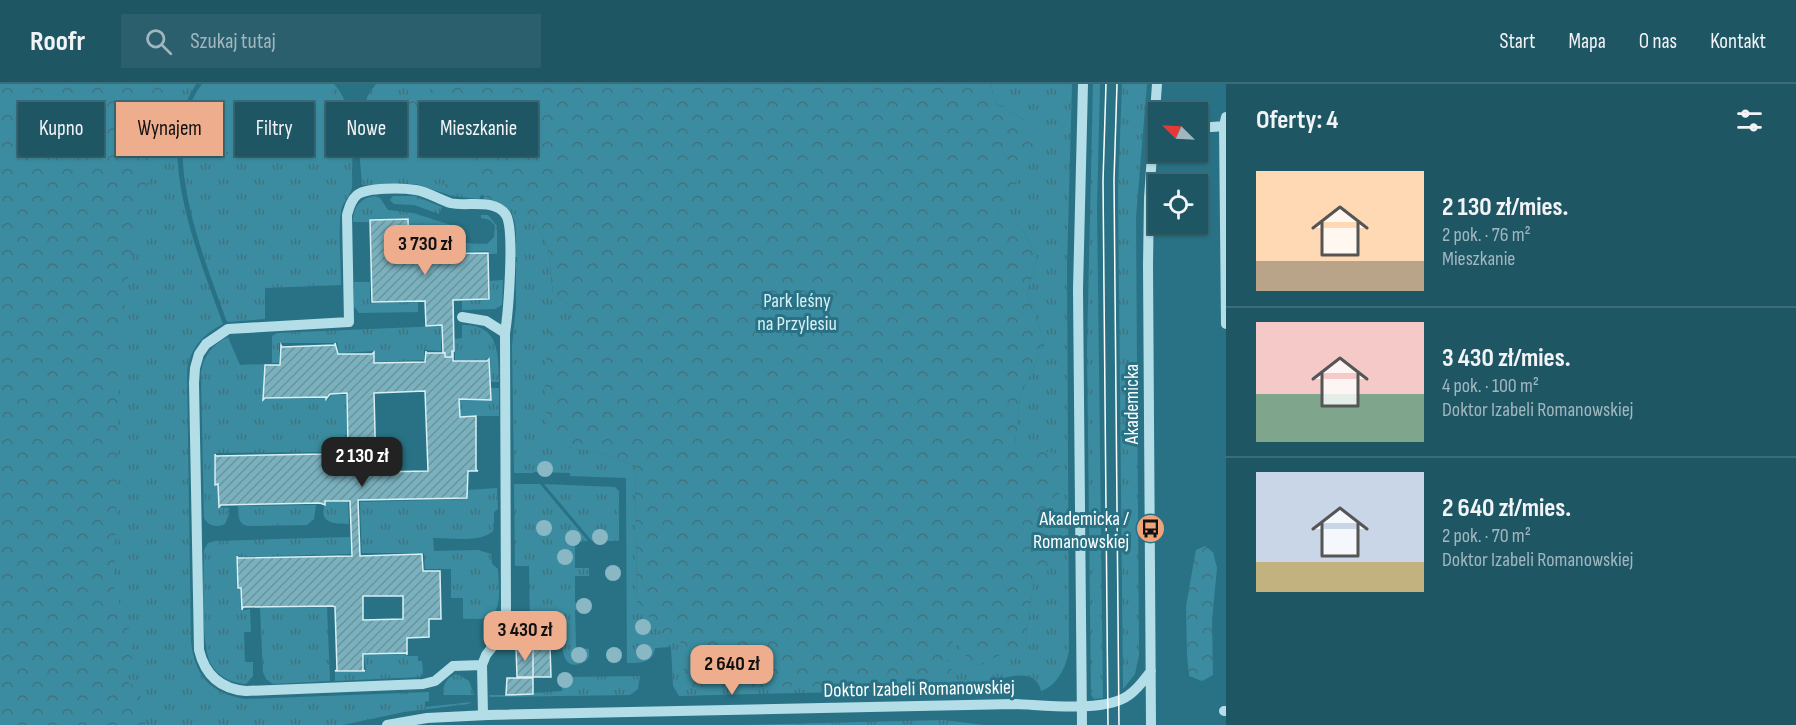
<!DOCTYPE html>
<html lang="pl">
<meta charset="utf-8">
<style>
body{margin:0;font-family:"Sofia Sans Condensed",sans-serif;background:#2c5f6d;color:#f1f3f6;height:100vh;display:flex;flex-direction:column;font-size:22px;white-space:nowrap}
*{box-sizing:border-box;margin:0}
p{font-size:20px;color:#a1b7bf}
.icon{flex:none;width:33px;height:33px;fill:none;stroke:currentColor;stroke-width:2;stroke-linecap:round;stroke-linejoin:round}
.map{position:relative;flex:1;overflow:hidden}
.sheet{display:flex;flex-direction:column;background:#1f5664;width:570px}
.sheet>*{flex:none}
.top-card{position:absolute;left:18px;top:18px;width:570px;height:54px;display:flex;gap:12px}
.needle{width:39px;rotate:294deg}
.controls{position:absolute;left:1148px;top:18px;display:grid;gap:12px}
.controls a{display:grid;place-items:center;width:60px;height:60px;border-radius:0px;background:#1f5664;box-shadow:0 2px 4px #0004,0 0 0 2px #3c6c78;font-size:30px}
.price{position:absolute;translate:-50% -51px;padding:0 14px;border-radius:12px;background:#eead8d;color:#111;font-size:20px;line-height:39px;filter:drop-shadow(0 2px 3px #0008)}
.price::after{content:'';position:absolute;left:50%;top:36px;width:18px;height:14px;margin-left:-9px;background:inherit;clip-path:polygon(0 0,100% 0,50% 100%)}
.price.selected{background:#222;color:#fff}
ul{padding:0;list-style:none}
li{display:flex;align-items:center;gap:18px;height:150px;padding:0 30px}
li+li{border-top:2px solid #3c6c78}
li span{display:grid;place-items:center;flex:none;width:168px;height:120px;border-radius:0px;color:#555}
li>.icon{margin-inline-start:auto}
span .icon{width:72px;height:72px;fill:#fffc;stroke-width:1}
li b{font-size:26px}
h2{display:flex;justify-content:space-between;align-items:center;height:72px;padding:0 30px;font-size:26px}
.pill{padding:0 21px;border-radius:0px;background:#1f5664;box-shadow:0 2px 4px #0004,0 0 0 2px #3c6c78;font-size:21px;line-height:54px}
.pill.selected{background:#eead8d;color:#111}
header{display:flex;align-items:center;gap:36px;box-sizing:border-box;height:84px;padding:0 30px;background:#1f5664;border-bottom:2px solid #3c6c78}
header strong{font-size:28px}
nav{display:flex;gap:33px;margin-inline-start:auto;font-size:21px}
.search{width:420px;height:54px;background:#2c5f6d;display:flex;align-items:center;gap:15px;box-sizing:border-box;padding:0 21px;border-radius:0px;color:#a1b7bf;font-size:22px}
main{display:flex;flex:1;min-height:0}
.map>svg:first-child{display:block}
</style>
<header>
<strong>Roofr</strong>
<div class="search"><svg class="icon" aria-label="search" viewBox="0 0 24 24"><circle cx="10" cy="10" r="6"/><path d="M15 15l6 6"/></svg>Szukaj tutaj</div>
<nav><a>Start</a><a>Mapa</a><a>O nas</a><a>Kontakt</a></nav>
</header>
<main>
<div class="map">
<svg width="1226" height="641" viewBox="0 0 1226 641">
<defs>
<pattern id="grass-tufts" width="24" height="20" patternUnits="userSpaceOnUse" patternTransform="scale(1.5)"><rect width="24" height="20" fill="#3b8ca0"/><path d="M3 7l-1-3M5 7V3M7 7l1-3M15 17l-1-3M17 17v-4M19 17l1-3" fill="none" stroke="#42727e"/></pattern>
<pattern id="forest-crowns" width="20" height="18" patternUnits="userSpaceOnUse" patternTransform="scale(1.5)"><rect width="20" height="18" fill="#3b8ca0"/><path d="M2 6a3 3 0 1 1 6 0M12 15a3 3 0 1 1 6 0" fill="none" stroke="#42727e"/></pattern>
<pattern id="building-hatch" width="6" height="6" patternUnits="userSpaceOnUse" patternTransform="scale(1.5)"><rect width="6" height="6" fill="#79b1bf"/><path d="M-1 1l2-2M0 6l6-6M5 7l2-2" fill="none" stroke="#6c939c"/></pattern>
</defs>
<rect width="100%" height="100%" fill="#297285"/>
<path fill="url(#grass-tufts)" d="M 128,0 L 196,0 C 191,9 185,19 182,29 C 164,91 202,182 223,240 C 203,250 189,265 187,288 L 191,558 C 195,593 211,609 245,615 L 429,608 L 429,617 L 425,618 L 425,623 L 472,618 L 468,620 L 404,628 L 343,641 L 145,641 L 146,634 L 104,625 Z
M 202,0 L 334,0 C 354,21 353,62 352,88 C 352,94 353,102 351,107 C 349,114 342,119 341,127 C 338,151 341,177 341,201 L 265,204 L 265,235 L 227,238 C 205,176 155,60 202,0 Z
M 376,0 L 489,0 L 495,86 L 479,115 L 452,112 L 416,100 L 362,101 C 360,68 352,28 376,0 Z
M 991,0 L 1072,0 L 1067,182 L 1069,566 C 1066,583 1058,601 1041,607 C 1034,573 982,605 960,606 C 866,608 773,609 679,612 L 673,602 L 671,563 L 655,564 C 653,579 640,579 627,579 L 626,394 L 570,392 L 570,389 L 534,388 L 533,389 L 514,389 L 512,262 L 516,223 L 516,178 L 517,178 L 517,173 L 515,173 C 515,160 520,134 507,125 C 500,121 491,119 484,115 L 484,113 L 500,88 L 533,135 L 548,162 L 553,210 L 568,220 L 574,239 L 568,363 L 605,370 L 635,382 L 637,517 L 954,590 L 945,575 L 954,554 L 1025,560 L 1034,497 L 1015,361 L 1020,312 L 1045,259 L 1027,209 L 1037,174 L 1023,147 L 997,127 L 1007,109 L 1023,35 L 995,19 Z
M 1093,0 L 1100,0 L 1097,123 L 1103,614 L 1094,615 L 1091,611 L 1087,265 Z
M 1122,0 L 1147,0 L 1136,133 L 1139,571 L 1135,590 L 1123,605 L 1118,107 Z
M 375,112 L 380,114 L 388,126 L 413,129 L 451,141 L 451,150 C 432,167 428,150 409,149 L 408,134 L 369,135 L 369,138 L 353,138 C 353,123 360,114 375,112 Z
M 393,112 L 415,112 L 442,123 L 439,130 L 414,121 L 394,120 L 390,116 Z
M 481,131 L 488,131 L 497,142 L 497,170 L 489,170 L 489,167 L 461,168 L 462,162 L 466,159 L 487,160 L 494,153 L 495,142 L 490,136 L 481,134 Z
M 503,196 L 502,221 L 495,225 L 462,226 L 462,217 L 490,216 L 490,197 Z
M 354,198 L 370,198 L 370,219 L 418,218 L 418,228 L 359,229 L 354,222 Z
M 462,241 C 500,240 498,270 499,298 L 491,298 L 490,274 L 487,274 L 486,276 L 455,276 L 455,255 L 462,254 Z
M 441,242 L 441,267 L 424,266 L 424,276 L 375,278 L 374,267 L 339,269 L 337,258 L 333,259 L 279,259 L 279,279 L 272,279 L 272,252 L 277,249 Z
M 228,253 L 240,281 L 264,280 L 263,317 L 266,315 L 325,314 L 328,316 L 331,311 L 346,311 L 347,362 L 323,361 L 322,368 L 214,369 L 214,401 L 218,401 L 218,423 L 229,424 L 229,430 L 225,440 C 217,444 208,442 204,434 L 201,289 C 203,272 213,260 228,253 Z
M 491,304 L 499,304 L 499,332 L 460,332 L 460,316 L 491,316 Z
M 514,400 L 540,400 L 588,457 L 575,458 L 575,484 L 589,484 L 589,492 L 575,492 L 575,519 L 589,519 L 589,526 L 575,526 L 576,564 L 589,565 L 589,573 L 586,577 C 560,592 562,559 561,543 L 533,543 L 530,545 L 529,482 L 515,482 Z
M 544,400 L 615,403 L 619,407 L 619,457 L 592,457 Z
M 497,404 L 498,425 L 494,428 L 494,446 C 481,460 451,453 433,454 L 434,467 L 478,466 L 491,470 L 492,480 L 498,485 C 498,499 504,528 487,534 C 480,536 471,534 463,535 L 463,514 L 451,514 L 451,485 L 425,485 L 424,469 L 362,469 L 360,418 L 468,415 L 468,406 Z
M 326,418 L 348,418 L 349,440 C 333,440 317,439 326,418 Z
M 316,421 L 314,435 L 307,441 L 247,442 C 237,439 239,431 238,422 Z
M 350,453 L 351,470 L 239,473 L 239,471 L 236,471 L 237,504 L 240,505 L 241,527 L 250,525 L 251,548 L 244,548 L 245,578 L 253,578 L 253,592 L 246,600 C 232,599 218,593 211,580 C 200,561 204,491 204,466 L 208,459 L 215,457 Z
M 327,523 L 330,597 L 273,600 L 266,595 L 263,588 L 260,524 Z
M 406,570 L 407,572 L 418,572 L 418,577 L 422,577 L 423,590 L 420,593 L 335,597 L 335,588 L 366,588 L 364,571 Z
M 457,590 L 469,597 L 474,611 L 443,611 C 443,601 446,593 457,590 Z
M 640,592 L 638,605 L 630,611 L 490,613 L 489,611 L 533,611 L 533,609 L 562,607 L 563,598 L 569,593 Z
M 943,636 L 985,641 L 743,641 Z"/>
<path fill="url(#forest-crowns)" d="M 0,0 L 170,0 L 162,10 L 161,52 L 152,78 L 126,203 L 119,297 L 114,505 L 130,548 L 132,579 L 125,596 L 139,606 L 146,634 L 145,641 L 0,641 Z
M 436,0 L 991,0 L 995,19 L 1023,35 L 1039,53 L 1025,83 L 997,127 L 1023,147 L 1037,174 L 1027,209 L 1045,259 L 1020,312 L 1015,361 L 1059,370 L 1060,478 L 1034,497 L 1025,560 L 973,583 L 954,554 L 946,574 L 954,590 L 948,600 L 685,604 L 682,559 L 665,554 L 637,517 L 635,382 L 605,370 L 568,363 L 548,349 L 544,297 L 549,247 L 574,239 L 568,220 L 553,210 L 548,162 L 533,135 L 478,109 L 463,110 L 441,106 L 443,100 L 465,99 L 475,82 L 474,57 L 466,47 L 417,35 L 396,43 L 381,41 L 370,37 L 365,30 L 368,21 L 384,16 L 421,13 Z
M 1205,462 L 1213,468 L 1217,484 L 1212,536 L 1213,591 L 1202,597 L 1189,592 L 1187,571 L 1186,522 L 1196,466 Z"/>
<path fill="#3b8ca0" d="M 203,2 L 332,2 L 333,67 L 204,68 Z
M 377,50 L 466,51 L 465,95 L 376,94 Z"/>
<path fill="url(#building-hatch)" stroke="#d7f0f6" stroke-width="1.5" fill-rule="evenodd" d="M 408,135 L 409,170 L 488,169 L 489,215 L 453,216 L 454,267 L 452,267 L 452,273 L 445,273 L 445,269 L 443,268 L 442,241 L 426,242 L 425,217 L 372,218 L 370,136 Z
M 335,259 L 338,270 L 372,270 L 374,268 L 374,279 L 425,278 L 426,267 L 426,269 L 445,269 L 445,273 L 452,273 L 453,267 L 453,277 L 487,277 L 489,275 L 491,316 L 459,315 L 460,333 L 476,332 L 476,386 L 478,387 L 468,387 L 467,414 L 358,416 L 360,472 L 422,470 L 423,487 L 440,487 L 441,535 L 429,535 L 429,553 L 407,554 L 407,571 L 407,569 L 363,570 L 363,586 L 365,587 L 335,587 L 337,586 L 335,523 L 333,522 L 243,523 L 242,526 L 241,504 L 238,504 L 237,472 L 238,474 L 352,472 L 350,417 L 325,417 L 325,421 L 320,419 L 221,421 L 219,423 L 218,400 L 215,401 L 215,370 L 216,372 L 323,370 L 324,363 L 348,363 L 347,309 L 330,310 L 326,315 L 326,313 L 265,314 L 263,316 L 265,281 L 280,281 L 281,261 L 282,263 L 335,261 ZM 425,307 L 428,387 L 376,388 L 374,309 ZM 363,512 L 403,512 L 403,535 L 363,536 Z
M 533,562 L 533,593 L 517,593 L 516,563 Z
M 533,562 L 550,562 L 551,593 L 533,593 Z
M 507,594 L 533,594 L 533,610 L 506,611 Z"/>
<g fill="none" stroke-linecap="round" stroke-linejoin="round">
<path stroke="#b3dde7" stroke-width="10" d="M 1226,33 L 1224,42 L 1226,240
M 1197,44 L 1226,42
M 462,233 L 486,237 L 505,249
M 482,581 L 453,582 L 435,597 L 423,600 L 246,607 C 221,605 205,591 199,566 L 194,299 L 195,284 L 199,270 L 206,260 L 228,245 L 349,238 L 347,131 C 349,124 351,116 357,111 C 367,103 403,104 416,106 C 428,108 438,115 450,119 C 467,123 495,114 506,131 C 515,146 508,230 505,249 L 506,528 L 500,553 L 486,571 L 482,581 L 483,631
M 1224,627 L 1226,627
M 387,641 L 427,634 L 488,631 L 1015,620 C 1045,621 1105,629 1129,611 C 1138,605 1144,596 1151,587
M 1082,641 L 1078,205 L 1083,0
M 1151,641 L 1148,181 L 1149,114 L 1157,0"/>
<path stroke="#fff" stroke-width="1.5" d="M 1106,0 L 1103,97 L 1108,641
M 1117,0 L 1114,96 L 1119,641"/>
</g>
<g fill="#89b7c3">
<circle cx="545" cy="385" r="8"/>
<circle cx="544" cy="444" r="8"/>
<circle cx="600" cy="453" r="8"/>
<circle cx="573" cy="454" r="8"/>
<circle cx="565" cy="473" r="8"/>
<circle cx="613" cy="489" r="8"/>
<circle cx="584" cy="522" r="8"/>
<circle cx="643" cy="543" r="8"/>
<circle cx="644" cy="568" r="8"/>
<circle cx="579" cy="571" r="8"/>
<circle cx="614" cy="571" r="8"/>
<circle cx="565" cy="596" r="8"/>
</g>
<defs>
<symbol id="bus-disc" viewBox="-11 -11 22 22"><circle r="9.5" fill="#eea37a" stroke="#297285"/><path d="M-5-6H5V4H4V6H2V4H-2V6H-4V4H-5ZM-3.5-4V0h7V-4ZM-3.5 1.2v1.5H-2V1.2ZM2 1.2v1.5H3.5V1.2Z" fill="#111"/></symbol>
</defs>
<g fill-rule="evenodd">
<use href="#bus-disc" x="1134" y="428" width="33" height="33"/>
</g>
<g text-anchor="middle" stroke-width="6" stroke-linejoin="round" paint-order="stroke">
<g font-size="20" fill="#d7f0f6" stroke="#297285">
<text x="797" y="223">Park leśny<tspan x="797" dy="23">na Przylesiu</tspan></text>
</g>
<g font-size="20" fill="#fff" stroke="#297285">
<text transform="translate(1131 320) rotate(-90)" y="7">Akademicka</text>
<text transform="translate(919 604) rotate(-1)" y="7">Doktor Izabeli Romanowskiej</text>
</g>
<g font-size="20" fill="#fff" stroke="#297285" text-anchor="end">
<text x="1129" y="441">Akademicka /<tspan x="1129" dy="23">Romanowskiej</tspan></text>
</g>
</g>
</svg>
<div class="controls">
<a><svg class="needle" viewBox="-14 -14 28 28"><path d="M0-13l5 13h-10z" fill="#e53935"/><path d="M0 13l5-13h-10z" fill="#a1b7bf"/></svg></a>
<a><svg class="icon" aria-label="locate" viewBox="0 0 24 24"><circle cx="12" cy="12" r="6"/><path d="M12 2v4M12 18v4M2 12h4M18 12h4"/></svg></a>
</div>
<b class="price" style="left:425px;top:192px">3 730 zł</b>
<b class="price selected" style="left:362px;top:404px">2 130 zł</b>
<b class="price" style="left:525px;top:578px">3 430 zł</b>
<b class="price" style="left:732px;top:612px">2 640 zł</b>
<div class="top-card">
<a class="pill">Kupno</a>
<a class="pill selected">Wynajem</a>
<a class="pill">Filtry</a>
<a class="pill">Nowe</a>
<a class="pill">Mieszkanie</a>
</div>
</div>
<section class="sheet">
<h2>Oferty: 4<svg class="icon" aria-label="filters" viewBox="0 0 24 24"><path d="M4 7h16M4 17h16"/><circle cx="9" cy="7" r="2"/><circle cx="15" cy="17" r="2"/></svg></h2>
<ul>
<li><span style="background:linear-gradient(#ffd9b3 75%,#b9a48a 0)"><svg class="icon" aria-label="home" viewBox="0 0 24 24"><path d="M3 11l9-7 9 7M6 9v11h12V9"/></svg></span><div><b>2 130 zł/mies.</b><p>2 pok. · 76 m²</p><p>Mieszkanie</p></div></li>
<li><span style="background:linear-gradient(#f6c9c9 60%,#7fa58c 0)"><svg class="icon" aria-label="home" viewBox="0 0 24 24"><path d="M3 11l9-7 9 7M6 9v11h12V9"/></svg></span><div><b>3 430 zł/mies.</b><p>4 pok. · 100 m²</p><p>Doktor Izabeli Romanowskiej</p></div></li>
<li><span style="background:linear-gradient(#c9d6e8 75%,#c2b280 0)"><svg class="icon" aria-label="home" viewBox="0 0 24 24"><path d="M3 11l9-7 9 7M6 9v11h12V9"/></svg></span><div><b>2 640 zł/mies.</b><p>2 pok. · 70 m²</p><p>Doktor Izabeli Romanowskiej</p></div></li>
</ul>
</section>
</main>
